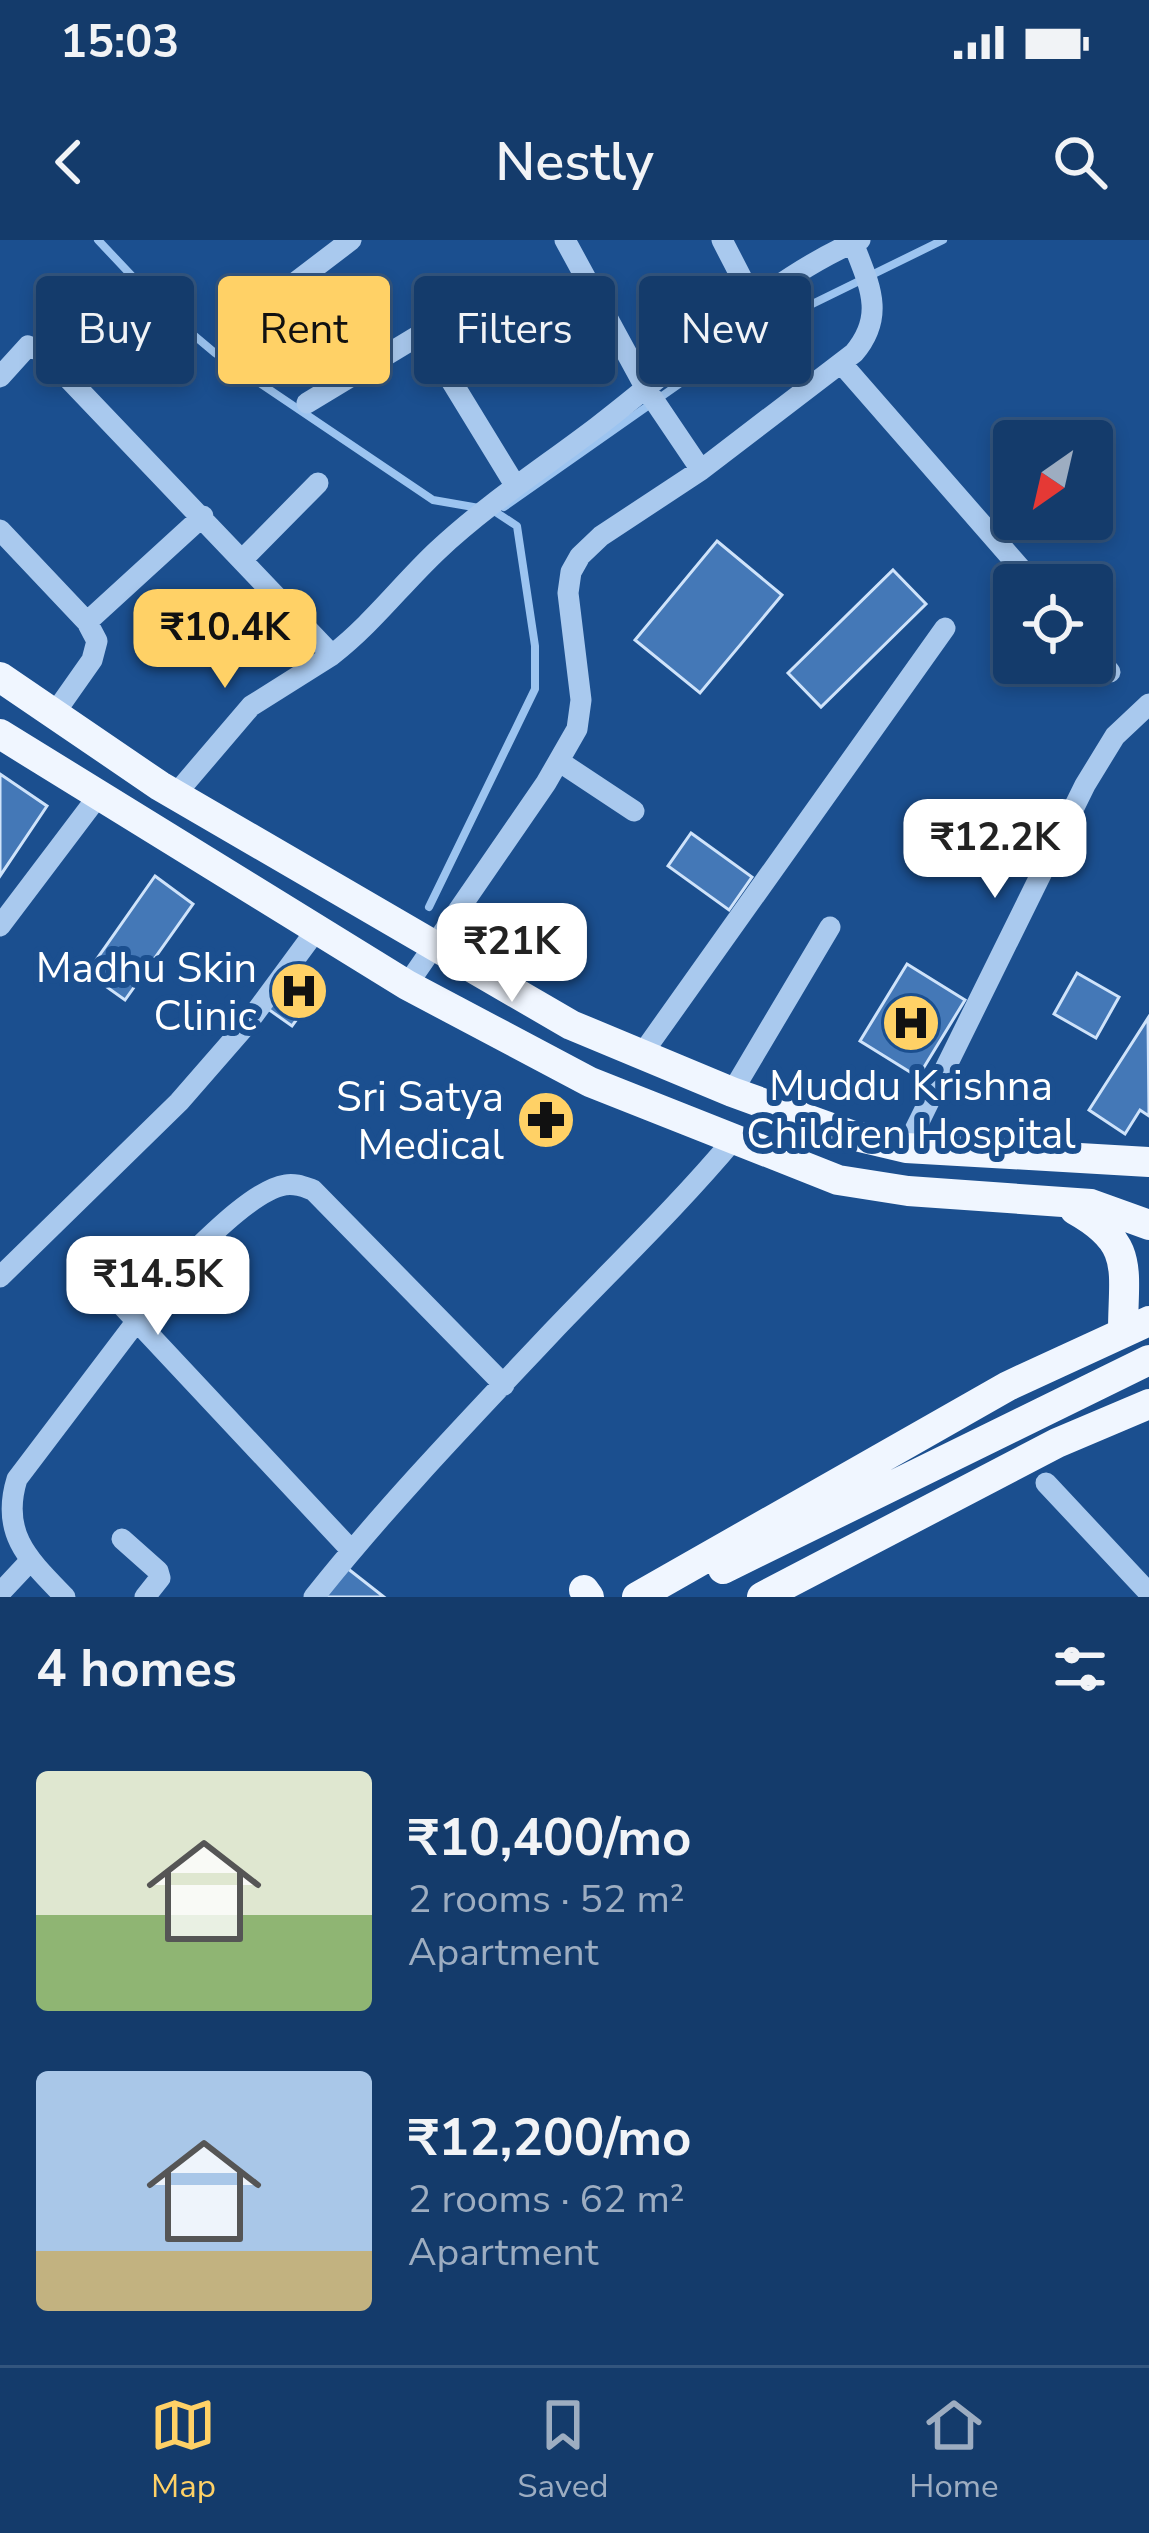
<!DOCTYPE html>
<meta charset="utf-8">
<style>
body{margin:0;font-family:"Nunito Sans",sans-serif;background:#214673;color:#f1f3f6;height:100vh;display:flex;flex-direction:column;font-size:45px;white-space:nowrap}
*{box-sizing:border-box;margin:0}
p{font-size:39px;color:#9dadc1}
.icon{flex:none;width:66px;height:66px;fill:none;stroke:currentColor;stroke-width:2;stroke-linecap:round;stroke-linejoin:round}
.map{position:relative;height:1357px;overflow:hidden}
.details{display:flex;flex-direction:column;background:#143b6b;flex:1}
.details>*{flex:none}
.hud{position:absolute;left:36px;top:36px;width:1077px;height:108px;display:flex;gap:24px}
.needle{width:78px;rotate:214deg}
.fabs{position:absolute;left:993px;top:180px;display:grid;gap:24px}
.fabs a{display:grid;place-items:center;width:120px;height:120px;border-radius:12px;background:#143b6b;box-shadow:0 6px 18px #0003,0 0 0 3px #33557e;font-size:60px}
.price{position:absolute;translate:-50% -102px;padding:0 27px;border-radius:24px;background:#fff;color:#222;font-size:39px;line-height:78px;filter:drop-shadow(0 3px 6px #0008)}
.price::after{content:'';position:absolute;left:50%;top:72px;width:36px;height:27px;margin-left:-18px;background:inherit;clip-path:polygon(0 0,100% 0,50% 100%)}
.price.current{background:#ffd166;color:#111}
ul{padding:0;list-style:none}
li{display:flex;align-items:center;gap:36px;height:300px;padding:0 36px}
li span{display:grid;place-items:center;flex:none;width:336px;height:240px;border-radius:12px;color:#555}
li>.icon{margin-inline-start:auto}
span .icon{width:144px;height:144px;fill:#fffc;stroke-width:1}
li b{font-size:51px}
h2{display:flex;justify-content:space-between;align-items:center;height:144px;padding:0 36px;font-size:51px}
.pill{padding:0 42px;border-radius:12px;background:#143b6b;box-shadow:0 6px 18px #0003,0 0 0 3px #33557e;font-size:42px;line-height:108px}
.pill.current{background:#ffd166;color:#111}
.status{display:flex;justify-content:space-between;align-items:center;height:84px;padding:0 60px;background:#143b6b;direction:ltr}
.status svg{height:33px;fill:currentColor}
header{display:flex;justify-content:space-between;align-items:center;height:156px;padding:0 36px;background:#143b6b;font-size:54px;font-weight:600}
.tab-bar{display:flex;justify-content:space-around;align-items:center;height:168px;border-top:3px solid #33557e;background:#143b6b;font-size:33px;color:#9dadc1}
.tab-bar a{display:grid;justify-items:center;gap:6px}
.tab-bar .current{color:#ffd166}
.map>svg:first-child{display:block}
</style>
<div class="status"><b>15:03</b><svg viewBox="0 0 49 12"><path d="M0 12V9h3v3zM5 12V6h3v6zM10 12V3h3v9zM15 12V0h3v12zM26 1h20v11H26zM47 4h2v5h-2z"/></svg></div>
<header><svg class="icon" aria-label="back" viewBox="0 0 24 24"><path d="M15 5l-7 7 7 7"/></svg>Nestly<svg class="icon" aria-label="search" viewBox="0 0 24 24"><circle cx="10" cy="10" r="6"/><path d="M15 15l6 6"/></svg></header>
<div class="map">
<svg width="1149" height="1357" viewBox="0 0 1149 1357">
<rect width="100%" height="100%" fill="#1b4f8f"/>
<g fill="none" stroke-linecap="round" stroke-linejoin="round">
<path stroke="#9cc4f0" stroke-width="8" d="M 98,0 L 165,71 L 215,113 L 433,260 L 479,268
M 504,267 L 749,95 L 943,0
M 429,667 L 535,449 L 535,406 L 517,286 L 494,271"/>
</g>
<path fill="#4478b7" stroke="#cfe3fa" stroke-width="3" d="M 717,301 L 782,355 L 700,453 L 635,400 Z
M 893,330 L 926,364 L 821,467 L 788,433 Z
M 0,534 L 47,566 L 0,636 Z
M 691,593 L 752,637 L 729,670 L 668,626 Z
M 155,636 L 193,664 L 125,760 L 87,733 Z
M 907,724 L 965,760 L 918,837 L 860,801 Z
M 299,726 L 323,743 L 292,786 L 268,769 Z
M 1077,733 L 1119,757 L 1096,798 L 1054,774 Z
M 1148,778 L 1149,876 L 1140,870 L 1125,894 L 1089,870 Z
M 347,1328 L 384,1357 L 324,1357 Z"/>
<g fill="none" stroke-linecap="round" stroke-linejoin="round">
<path stroke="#a9c9ee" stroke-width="21" d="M 565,0 L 645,147 L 701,230
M 722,0 L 755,64
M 238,86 L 351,0
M 422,93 L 515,245
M 841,123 L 1035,345
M 0,137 L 28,106 L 43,112 L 332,415 C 372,384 401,345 437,311 C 487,264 543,228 597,187 C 673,129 773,35 860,0
M 307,163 L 494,50
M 0,290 L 87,382 L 97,401 L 92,420 L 54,474
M 243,319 L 318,243
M 87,382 L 203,276
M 1092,411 L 1110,432
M 560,522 L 634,571
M 175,555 L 251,466 L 332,415
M 0,686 L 99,555
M 407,745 L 546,543 L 577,489 L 581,460 L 568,353 L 571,332 L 580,316 L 601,296 L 701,230 L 854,113 C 887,74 868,43 852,0
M 642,814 L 945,388
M 732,852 L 830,687
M 906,908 L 1085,545 L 1115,496 L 1149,464
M 86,1027 L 351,1310
M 0,1037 L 179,862 L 247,784 L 317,689
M 1046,1243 L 1149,1353
M 122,1299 L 158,1331 L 160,1338 L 145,1357
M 0,1353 L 31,1320
M 65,1357 C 29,1320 0,1294 17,1239 L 177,1028 C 201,1005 253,950 285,945 C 296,943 304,947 313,950 L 504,1145
M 314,1357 C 388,1264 471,1178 552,1092 C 613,1028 677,967 734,899"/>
<path stroke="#f0f6ff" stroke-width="30" d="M 0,437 L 160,546 L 571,785 L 732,852 L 851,895 L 906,908 L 1149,922
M 0,494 L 407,745 L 590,842 L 838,940 L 908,951 L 1091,964 L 1149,985
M 1075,970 C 1136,1004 1123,1030 1123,1092
M 723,1329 L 1149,1120
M 584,1350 L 589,1357
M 637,1357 L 1008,1146 L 1149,1081
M 762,1357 L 1057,1203 L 1149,1164"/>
</g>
<defs>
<symbol id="hospital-disc" viewBox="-11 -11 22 22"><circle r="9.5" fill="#ffd166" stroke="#1b4f8f"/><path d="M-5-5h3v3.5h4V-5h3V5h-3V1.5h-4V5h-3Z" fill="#111"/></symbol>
<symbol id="pharmacy-disc" viewBox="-11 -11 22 22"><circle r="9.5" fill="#ffd166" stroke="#1b4f8f"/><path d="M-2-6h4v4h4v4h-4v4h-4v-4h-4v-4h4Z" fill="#111"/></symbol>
</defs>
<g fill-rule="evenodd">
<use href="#hospital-disc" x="266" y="718" width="66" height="66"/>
<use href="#hospital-disc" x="878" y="750" width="66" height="66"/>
<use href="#pharmacy-disc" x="513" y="847" width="66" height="66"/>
</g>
<g text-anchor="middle" stroke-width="12" stroke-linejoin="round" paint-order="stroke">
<g font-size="42" fill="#fff" stroke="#1b4f8f" text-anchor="end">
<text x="257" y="742">Madhu Skin<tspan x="257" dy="48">Clinic</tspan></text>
<text x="911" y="860" text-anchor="middle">Muddu Krishna<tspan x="911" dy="48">Children Hospital</tspan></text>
<text x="504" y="871">Sri Satya<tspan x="504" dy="48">Medical</tspan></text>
</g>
</g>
</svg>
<div class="fabs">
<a><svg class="needle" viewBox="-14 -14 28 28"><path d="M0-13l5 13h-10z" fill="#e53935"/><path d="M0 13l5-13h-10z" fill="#9dadc1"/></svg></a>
<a><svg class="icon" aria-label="locate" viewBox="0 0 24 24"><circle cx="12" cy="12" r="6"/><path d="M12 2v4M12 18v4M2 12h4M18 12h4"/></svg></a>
</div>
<b class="price current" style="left:225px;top:451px">₹10.4K</b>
<b class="price" style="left:995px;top:661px">₹12.2K</b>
<b class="price" style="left:512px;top:765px">₹21K</b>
<b class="price" style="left:158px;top:1098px">₹14.5K</b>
<div class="hud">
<a class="pill">Buy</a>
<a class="pill current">Rent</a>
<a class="pill">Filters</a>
<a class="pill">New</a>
</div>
</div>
<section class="details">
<h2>4 homes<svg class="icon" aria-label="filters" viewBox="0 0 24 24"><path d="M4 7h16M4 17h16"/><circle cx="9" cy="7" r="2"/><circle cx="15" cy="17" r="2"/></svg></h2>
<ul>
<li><span style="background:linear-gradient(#dfe7d0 60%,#8fb573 0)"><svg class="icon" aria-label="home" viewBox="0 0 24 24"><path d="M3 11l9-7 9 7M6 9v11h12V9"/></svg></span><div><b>₹10,400/mo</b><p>2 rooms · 52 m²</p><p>Apartment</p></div></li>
<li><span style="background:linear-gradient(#a9c7e8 75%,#c2b280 0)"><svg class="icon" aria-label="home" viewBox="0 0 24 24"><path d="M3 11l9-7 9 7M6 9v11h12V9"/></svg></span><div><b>₹12,200/mo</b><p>2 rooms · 62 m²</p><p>Apartment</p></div></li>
</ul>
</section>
<nav class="tab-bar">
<a class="current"><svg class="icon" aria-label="map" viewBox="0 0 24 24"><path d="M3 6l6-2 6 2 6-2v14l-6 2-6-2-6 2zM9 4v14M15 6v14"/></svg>Map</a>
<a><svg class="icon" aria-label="saved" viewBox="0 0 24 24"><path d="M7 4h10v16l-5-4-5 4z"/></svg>Saved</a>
<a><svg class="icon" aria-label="home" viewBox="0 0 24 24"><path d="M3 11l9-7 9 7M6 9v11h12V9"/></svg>Home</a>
</nav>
